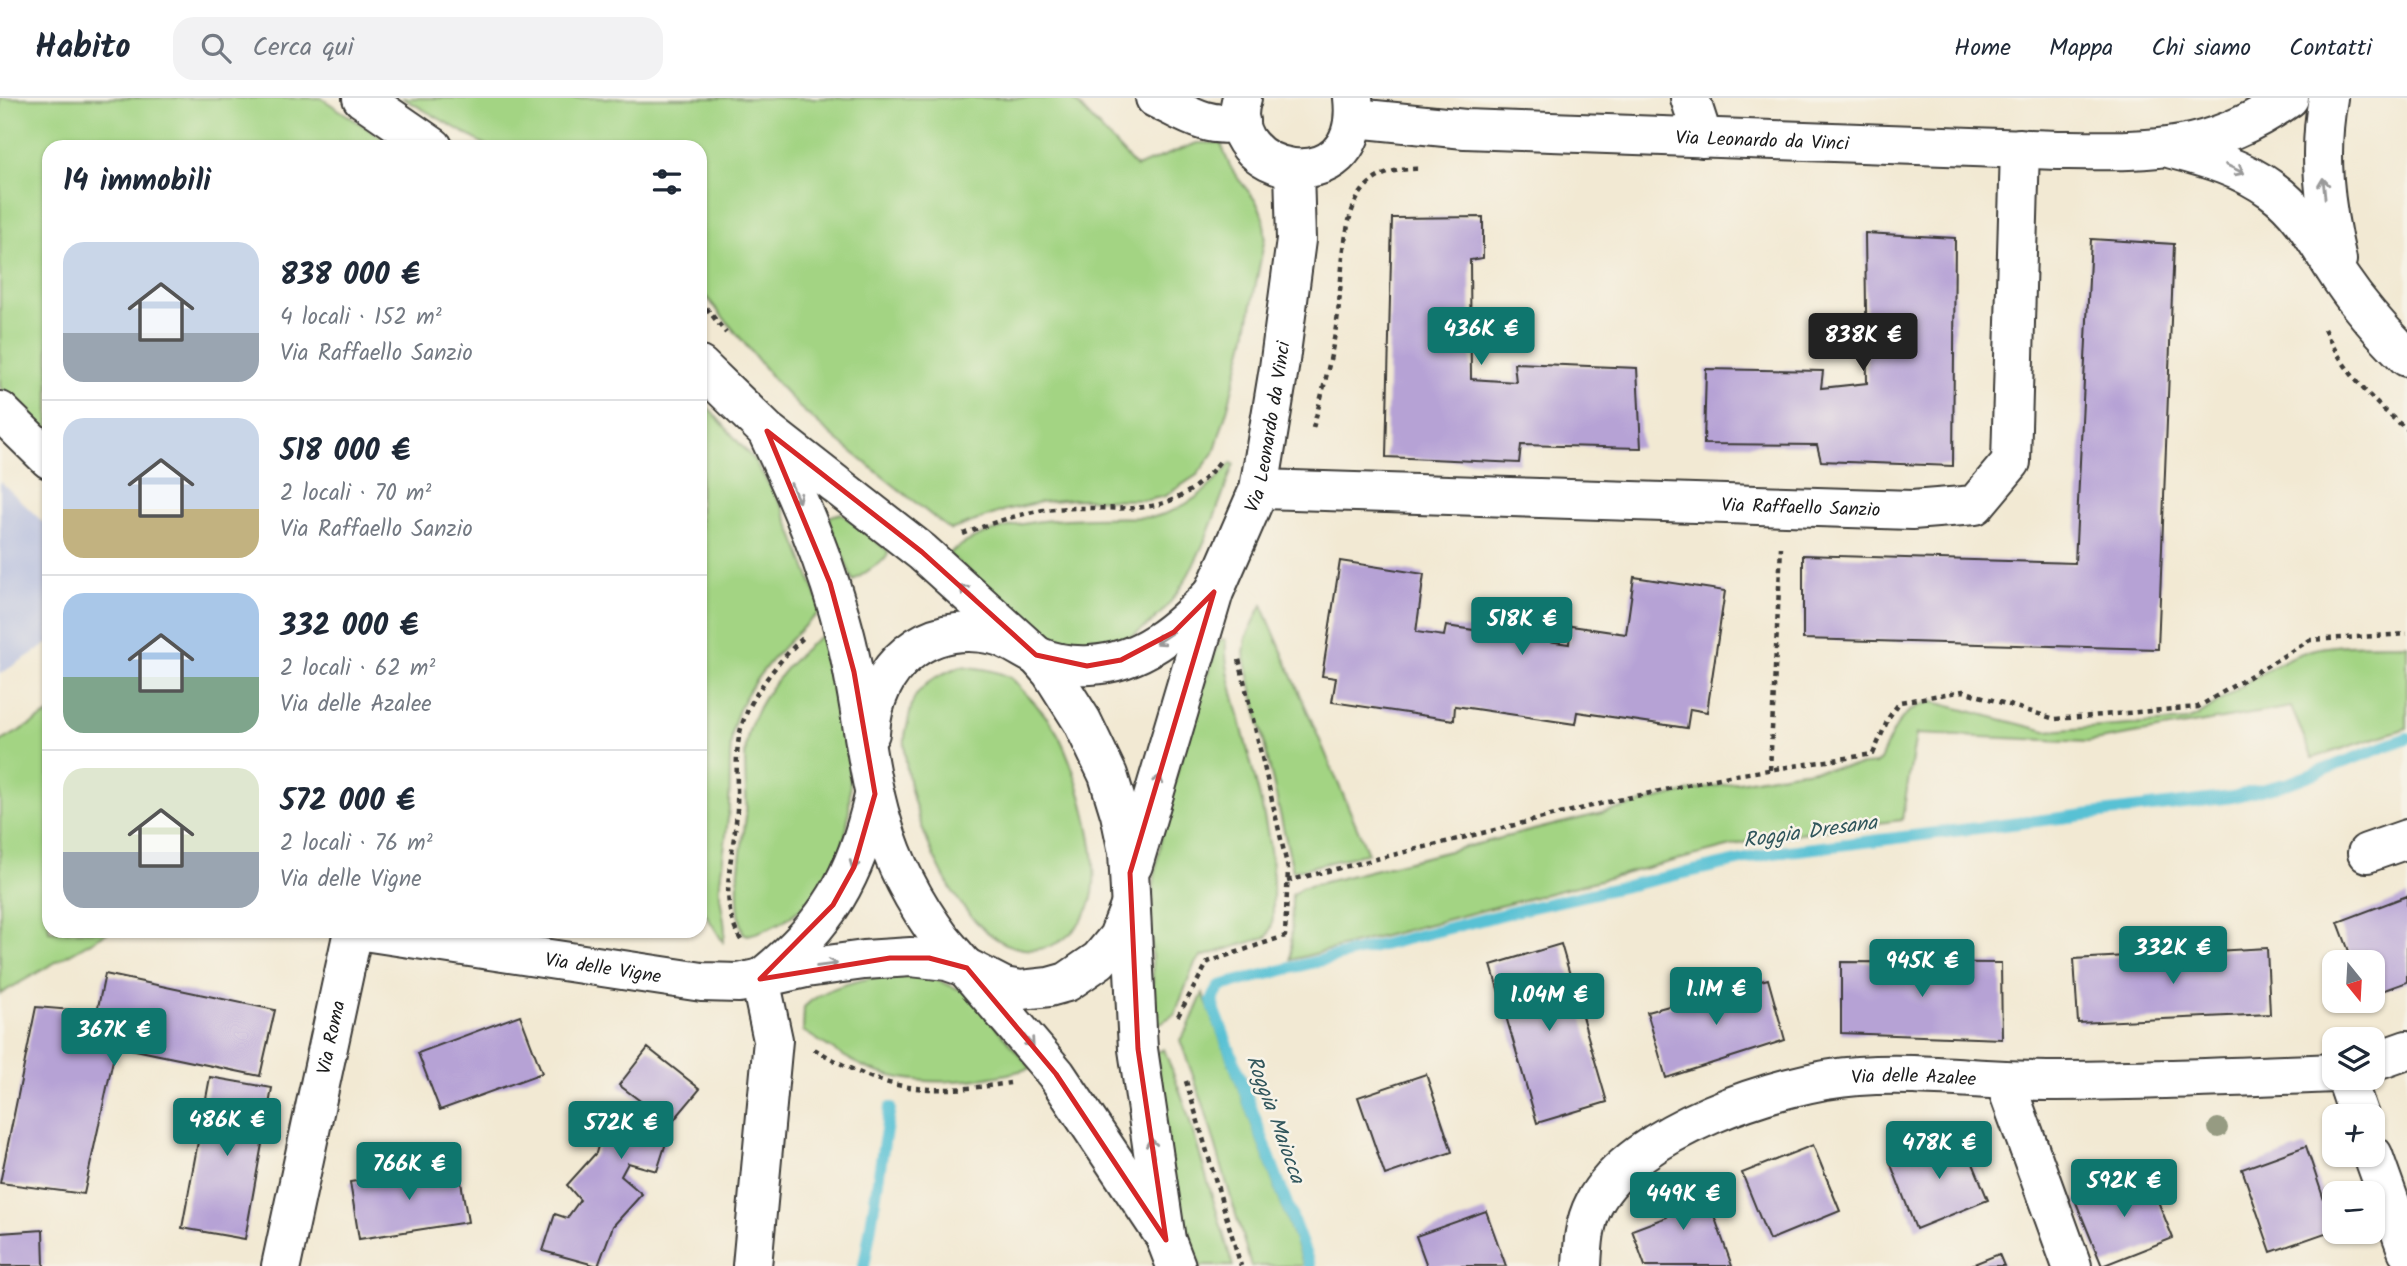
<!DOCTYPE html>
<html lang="it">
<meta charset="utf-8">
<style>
body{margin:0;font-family:Kalam,sans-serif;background:#f2f2f3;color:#1f2937;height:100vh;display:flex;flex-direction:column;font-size:26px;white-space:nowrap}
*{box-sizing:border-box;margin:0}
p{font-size:23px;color:#747a83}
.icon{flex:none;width:38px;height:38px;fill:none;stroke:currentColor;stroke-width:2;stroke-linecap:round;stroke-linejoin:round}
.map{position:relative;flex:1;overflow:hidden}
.details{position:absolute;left:42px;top:42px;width:665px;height:798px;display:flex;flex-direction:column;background:#fff;border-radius:21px;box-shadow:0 2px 5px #0004}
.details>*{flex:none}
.needle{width:46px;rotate:162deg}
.controls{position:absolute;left:2322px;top:852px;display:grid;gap:14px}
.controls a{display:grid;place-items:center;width:63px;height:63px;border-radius:14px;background:#fff;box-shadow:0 2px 5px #0004;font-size:35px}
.price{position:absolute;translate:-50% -60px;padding:0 16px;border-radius:7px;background:#0f766e;color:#fff;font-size:23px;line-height:46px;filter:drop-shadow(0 2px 4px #0008)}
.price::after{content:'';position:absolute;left:50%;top:42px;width:21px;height:16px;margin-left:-10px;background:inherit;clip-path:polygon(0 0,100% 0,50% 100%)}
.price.selected{background:#222;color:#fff}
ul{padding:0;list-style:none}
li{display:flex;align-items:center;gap:21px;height:175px;padding:0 21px}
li+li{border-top:2px solid #e0e1e3}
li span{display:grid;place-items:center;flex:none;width:196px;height:140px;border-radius:21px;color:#555}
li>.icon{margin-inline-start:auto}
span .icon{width:84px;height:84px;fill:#fffc;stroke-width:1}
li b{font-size:30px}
h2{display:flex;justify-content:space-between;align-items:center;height:84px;padding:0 21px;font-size:30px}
header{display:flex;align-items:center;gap:42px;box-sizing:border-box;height:98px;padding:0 35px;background:#fff;border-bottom:2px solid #e0e1e3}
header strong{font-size:33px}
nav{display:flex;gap:38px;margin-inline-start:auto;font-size:24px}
.search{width:490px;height:63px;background:#f2f2f3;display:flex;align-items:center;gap:18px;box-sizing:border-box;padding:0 24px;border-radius:21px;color:#747a83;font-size:26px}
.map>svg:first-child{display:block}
</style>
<header>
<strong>Habito</strong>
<div class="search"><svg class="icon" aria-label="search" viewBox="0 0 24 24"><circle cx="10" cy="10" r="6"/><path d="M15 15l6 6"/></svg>Cerca qui</div>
<nav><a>Home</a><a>Mappa</a><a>Chi siamo</a><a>Contatti</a></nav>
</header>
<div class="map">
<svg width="2407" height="1168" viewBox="0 0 2407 1168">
<rect width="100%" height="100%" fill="#f7f3e8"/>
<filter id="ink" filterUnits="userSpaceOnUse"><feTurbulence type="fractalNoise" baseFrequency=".0143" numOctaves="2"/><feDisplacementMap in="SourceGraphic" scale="14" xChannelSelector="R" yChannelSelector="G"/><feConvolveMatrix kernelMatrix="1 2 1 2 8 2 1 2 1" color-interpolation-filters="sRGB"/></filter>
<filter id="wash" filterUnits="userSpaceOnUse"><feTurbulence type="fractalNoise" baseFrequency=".00686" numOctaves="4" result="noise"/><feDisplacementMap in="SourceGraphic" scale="28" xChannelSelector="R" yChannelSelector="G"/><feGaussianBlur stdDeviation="1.57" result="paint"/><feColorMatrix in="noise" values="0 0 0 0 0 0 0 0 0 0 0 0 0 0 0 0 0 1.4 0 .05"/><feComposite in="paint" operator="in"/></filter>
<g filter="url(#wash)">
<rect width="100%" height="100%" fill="#f2e9d3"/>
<path fill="#bcc3de" d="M 0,383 L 49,430 L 49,545 L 0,576 Z"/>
<path fill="#a3d483" stroke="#607850" stroke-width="2" d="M 0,0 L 321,0 L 396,49 L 49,49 L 49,337 L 0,289 Z
M 403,0 L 1072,0 L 1136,69 L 1197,45 L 1221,45 C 1225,56 1228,67 1235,76 C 1252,100 1265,106 1265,139 L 1245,242 L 1228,309 L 1214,355 L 1197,377 L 1165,398 L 1148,402 L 1073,401 L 1041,404 L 1006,412 L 950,432 L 838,343 L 799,309 L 776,284 L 700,191 L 700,49 L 489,49 Z
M 700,300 L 754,362 L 783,410 L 822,512 C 790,540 741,588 733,631 C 728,656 731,681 729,706 C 728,733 722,759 720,786 C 718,805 729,829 723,844 L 700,807 Z
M 1231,365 L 1234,366 C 1209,430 1178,548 1092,547 C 1074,546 1062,545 1046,535 L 948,456 C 1002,414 1089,421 1154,419 C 1186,411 1211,391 1231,365 Z
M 841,415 L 887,452 L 888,456 L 885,461 L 853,483 L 829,423 L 831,418 Z
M 1262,507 L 1368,755 L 1293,773 L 1244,556 L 1246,540 Z
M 828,533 C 839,598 865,699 838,760 C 834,768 829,776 824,783 C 808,811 778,830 748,837 L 743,835 C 732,796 741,758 746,718 C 748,695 743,671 746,648 C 750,607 794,555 828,533 Z
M 1220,541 L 1226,542 C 1224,569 1234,596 1240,622 C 1254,681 1275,741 1273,802 C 1273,815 1274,828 1267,839 L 1201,859 L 1195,865 L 1175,916 L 1155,928 C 1153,879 1148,828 1155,778 C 1165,702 1194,614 1220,541 Z
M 2407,546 L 2407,630 L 2313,660 L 2291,609 L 2088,644 L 1916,636 L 1902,722 L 1812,733 L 1747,744 L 1291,862 L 1292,797 L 1301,790 L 1694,692 L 1795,674 L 1875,666 L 1880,662 C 1893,634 1900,608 1934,604 L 2046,633 L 2186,623 L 2197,619 C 2228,598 2279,559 2315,551 C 2345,545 2377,547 2407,546 Z
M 962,568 C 978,570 995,572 1009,579 C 1015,582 1019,589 1024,594 C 1037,607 1051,622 1060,640 C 1078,678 1106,770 1089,809 C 1079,830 1066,844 1044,850 C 962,869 901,702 905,640 C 905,634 908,626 909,619 C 911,613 911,605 915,599 C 927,581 943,575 962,568 Z
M 49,616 L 49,833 L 110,833 L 0,896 L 0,644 Z
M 895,875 L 932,880 L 966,894 L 1031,970 C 979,985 915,991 864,969 C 843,959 823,945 803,933 L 804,909 C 825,887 866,881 895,875 Z
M 1203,895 L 1304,1168 L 1251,1168 L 1204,1008 L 1180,942 L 1188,930 Z
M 1164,951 L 1185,1007 L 1233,1168 L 1200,1168 L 1174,1088 L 1156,955 Z"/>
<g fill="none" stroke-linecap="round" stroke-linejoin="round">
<path stroke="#58c1d4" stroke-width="12" d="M 864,1168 C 874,1115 880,1062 890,1010
M 1310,1168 L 1214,910 L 1212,902 L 1220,888 L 1524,811 L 1773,755 L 2232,699 L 2289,685 L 2407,640"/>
</g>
<g id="blocks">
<path fill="#b6a2d5" d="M 1483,119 L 1483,160 L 1470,162 L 1471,281 L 1516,284 L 1514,265 L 1637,270 L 1641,350 L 1521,347 L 1519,365 L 1386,359 L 1392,120 Z
M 1865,135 L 1955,140 L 1953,368 L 1821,363 L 1817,347 L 1704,346 L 1706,271 L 1823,273 L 1821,290 L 1867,285 Z
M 2091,141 L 2174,146 L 2158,551 L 1803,541 L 1803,457 L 2075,465 Z
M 1340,463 L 1424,476 L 1416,534 L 1444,538 L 1446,528 L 1569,546 L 1571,528 L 1626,536 L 1634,479 L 1725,493 L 1707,614 L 1690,611 L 1687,630 L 1577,614 L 1575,626 L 1455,608 L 1454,622 L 1332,604 L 1336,580 L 1322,578 Z
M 2407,798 L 2407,884 L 2373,896 L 2373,864 L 2353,864 L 2338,824 Z
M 1561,846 L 1607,1004 L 1537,1025 L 1491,867 Z
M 2267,850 L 2270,916 L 2078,925 L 2074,861 Z
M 1841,864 L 2001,865 L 2002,941 L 1841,935 Z
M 105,876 L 275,912 L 260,978 L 116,948 L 84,1096 L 0,1085 L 36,909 L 97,914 Z
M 1768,881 L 1785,942 L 1666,980 L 1647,914 Z
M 520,917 L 542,975 L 440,1012 L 418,955 Z
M 648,950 L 700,991 L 673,1023 L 657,1073 L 628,1065 L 621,1078 L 642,1096 L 613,1128 L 598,1168 L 543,1153 L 555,1116 L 567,1120 L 580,1102 L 567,1087 L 596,1055 L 606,1021 L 632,1028 L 643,1005 L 619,987 Z
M 1426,976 L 1452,1054 L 1385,1077 L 1358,999 Z
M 210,979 L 272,990 L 245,1141 L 182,1130 Z
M 1961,1036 L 1988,1102 L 1916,1131 L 1890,1064 Z
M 1813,1047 L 1840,1113 L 1769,1142 L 1742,1075 Z
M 2306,1048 L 2334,1132 L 2271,1154 L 2242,1071 Z
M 458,1067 L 468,1124 L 359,1141 L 350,1084 Z
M 2146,1074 L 2173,1140 L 2102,1168 L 2075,1102 Z
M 1701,1081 L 1732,1168 L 1645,1168 L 1632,1132 L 1667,1119 L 1658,1097 Z
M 1486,1113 L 1506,1168 L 1427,1168 L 1416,1138 Z
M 43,1132 L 44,1168 L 0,1168 L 0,1135 Z
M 1999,1156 L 2004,1168 L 1969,1168 Z"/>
</g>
</g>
<g filter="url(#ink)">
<use href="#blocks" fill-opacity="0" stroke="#3c3b37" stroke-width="2"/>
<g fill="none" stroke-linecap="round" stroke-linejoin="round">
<defs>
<g id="minor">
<path d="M 362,0 L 433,49"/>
<path d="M 1155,0 C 1182,13 1210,33 1240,23"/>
<path d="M 1242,0 C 1216,77 1365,109 1353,0"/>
<path d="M 1690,0 L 1703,40"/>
<path d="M 2328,0 C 2318,55 2324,107 2337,162"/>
<path id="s1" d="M 1355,20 L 1465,31 L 2058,52 C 2150,53 2210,56 2289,0"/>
<path d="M 2172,51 C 2207,60 2242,70 2272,92 C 2303,114 2320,150 2341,181 C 2360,209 2383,235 2407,259"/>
<path d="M 700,268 L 767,333 L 922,454 L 1036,557 L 1051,574 L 1082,623 L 1108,677 L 1120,716 L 1128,754 L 1138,951 L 1166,1142 L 1176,1168"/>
<path d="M 0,313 L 49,361"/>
<path d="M 769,338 C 800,403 827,467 845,537 C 861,598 864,663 882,724 C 894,767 916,807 942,842 L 1056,976 L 1161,1133"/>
<path id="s2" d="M 1259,391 L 1912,412 L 1975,407 L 2011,364 L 2020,50"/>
<path d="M 870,635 C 874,568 926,522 994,537 C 1010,541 1022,551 1037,558 C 1053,565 1072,568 1090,567 C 1140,565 1179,532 1212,496"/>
<path d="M 2367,755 L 2407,741"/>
<path id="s3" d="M 1133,767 L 1214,494 L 1259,391 L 1279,270 L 1296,142 L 1294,72"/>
<path id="s4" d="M 364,833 L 702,884 L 739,885 L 806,870 L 864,862 L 911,859 L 947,863 L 967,870 L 1004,889 L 1021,892 L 1049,889 L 1067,884 L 1099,862 L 1118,839 L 1129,811"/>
<path d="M 764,878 C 828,826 856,779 874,698"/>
<path d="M 2373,964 L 2407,952"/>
<path d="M 2346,980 L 2359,1018"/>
<path d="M 2005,984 L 2072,1168"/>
<path d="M 2373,1057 L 2407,1152"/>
<path id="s5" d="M 281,1168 L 353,833"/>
<path d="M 752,1168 L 773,942 L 760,881"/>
<path id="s6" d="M 1582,1168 C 1583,1147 1584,1125 1594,1106 C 1631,1033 1781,983 1858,978 C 1923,973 1988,984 2054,983 C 2147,983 2241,979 2334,975"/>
</g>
</defs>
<use href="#minor" stroke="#3c3b37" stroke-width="42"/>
<path stroke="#3c3b37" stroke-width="4.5" stroke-dasharray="5 5" stroke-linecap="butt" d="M 700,202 L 726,235
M 2324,231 C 2343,271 2372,305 2407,331
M 1313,330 C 1322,296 1331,263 1336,229 C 1343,192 1339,121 1363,92 C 1377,74 1400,70 1422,71
M 963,436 C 989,426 1017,416 1045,412 C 1117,403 1168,431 1221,362
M 1770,672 L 1781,449
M 1287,783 L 1604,705 L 1729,678 L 1873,656 L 1889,619 L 1900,604 L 1963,593 L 2055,621 L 2198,609 L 2310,542 L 2407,536
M 741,842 C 716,802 735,755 737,711 C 738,681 733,650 744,621 C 756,591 780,561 804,539
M 1178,918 L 1208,864 L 1285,838 L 1288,771 L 1238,557
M 814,951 C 836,963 858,976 882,983 C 923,996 968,991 1010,985
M 1186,983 L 1241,1168"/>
<use href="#minor" stroke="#fff" stroke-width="38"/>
</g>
<circle fill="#969b82" cx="2218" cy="1030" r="10"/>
<defs><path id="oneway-shaft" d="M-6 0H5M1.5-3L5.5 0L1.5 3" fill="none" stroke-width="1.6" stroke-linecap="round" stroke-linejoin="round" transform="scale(1.75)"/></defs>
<g stroke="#999">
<use href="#oneway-shaft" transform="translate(2235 71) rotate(25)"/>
<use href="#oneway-shaft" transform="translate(2324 90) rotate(-96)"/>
<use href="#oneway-shaft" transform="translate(795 395) rotate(66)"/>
<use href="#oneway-shaft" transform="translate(968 495) rotate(-138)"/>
<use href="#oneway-shaft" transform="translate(1164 540) rotate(146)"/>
<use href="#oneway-shaft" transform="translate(1157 687) rotate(-73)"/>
<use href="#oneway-shaft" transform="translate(856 762) rotate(111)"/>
<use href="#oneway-shaft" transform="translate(827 867) rotate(-8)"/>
<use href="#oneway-shaft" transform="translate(1027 941) rotate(50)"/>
<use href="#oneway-shaft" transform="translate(1152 1050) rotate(-99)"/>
</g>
</g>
<path fill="none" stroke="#d62828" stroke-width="5" stroke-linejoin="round" d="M 767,333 L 922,454 L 1036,557 L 1087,568 L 1121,562 L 1174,534 L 1214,494 L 1130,775 L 1138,951 L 1166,1142 L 1056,976 L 967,870 L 929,860 L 890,860 L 760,881 L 833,807 L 854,769 L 875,696 L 854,574 L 830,485 Z"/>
<g text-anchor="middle" stroke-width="5" stroke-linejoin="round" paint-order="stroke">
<g font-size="19" fill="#1c1c1c" stroke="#f7f3e8">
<text dy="7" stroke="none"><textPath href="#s1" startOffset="408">Via Leonardo da Vinci</textPath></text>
<text dy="7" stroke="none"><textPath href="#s3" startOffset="460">Via Leonardo da Vinci</textPath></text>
<text dy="7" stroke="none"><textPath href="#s2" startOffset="542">Via Raffaello Sanzio</textPath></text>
<text dy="7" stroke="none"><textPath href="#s4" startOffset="242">Via delle Vigne</textPath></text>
<text dy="7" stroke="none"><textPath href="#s5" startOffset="234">Via Roma</textPath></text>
<text dy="7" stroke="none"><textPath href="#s6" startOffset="422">Via delle Azalee</textPath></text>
</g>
<g font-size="21" font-style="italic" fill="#31565c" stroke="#f7f3e8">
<text transform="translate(1810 733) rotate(-8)" y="7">Roggia Dresana</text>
<text transform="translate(1276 1021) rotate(70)" y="7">Roggia Maiocca</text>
</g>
</g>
</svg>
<div class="controls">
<a><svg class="needle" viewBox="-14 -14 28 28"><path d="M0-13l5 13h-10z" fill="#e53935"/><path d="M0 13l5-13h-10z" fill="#747a83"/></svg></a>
<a><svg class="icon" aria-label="layers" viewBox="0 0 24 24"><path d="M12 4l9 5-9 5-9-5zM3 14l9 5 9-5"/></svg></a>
<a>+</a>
<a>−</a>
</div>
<b class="price" style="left:1481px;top:269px">436K €</b>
<b class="price selected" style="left:1863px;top:275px">838K €</b>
<b class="price" style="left:1522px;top:559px">518K €</b>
<b class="price" style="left:2173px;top:888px">332K €</b>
<b class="price" style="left:1922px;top:901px">945K €</b>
<b class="price" style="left:1716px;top:929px">1.1M €</b>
<b class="price" style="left:1549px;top:935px">1.04M €</b>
<b class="price" style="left:114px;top:970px">367K €</b>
<b class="price" style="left:227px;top:1060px">486K €</b>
<b class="price" style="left:621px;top:1063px">572K €</b>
<b class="price" style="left:1939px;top:1083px">478K €</b>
<b class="price" style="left:409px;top:1104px">766K €</b>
<b class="price" style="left:2124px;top:1121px">592K €</b>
<b class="price" style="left:1683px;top:1134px">449K €</b>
<section class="details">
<h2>14 immobili<svg class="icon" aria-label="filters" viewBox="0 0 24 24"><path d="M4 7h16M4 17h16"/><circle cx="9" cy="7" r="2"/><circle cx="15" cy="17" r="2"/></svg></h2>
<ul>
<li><span style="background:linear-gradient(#c9d6e8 65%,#9aa5b1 0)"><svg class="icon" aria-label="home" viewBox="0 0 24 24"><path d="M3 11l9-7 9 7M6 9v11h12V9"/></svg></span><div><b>838 000 €</b><p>4 locali · 152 m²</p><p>Via Raffaello Sanzio</p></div></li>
<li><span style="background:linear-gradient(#c9d6e8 65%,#c2b280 0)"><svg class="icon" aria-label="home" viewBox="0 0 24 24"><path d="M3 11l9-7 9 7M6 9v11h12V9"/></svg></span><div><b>518 000 €</b><p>2 locali · 70 m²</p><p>Via Raffaello Sanzio</p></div></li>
<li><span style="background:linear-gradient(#a9c7e8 60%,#7fa58c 0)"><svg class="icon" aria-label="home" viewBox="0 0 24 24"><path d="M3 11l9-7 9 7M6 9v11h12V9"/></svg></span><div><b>332 000 €</b><p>2 locali · 62 m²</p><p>Via delle Azalee</p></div></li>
<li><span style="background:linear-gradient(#dfe7d0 60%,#9aa5b1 0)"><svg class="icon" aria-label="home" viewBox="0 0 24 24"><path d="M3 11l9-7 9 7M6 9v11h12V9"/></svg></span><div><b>572 000 €</b><p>2 locali · 76 m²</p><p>Via delle Vigne</p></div></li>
</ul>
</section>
</div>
